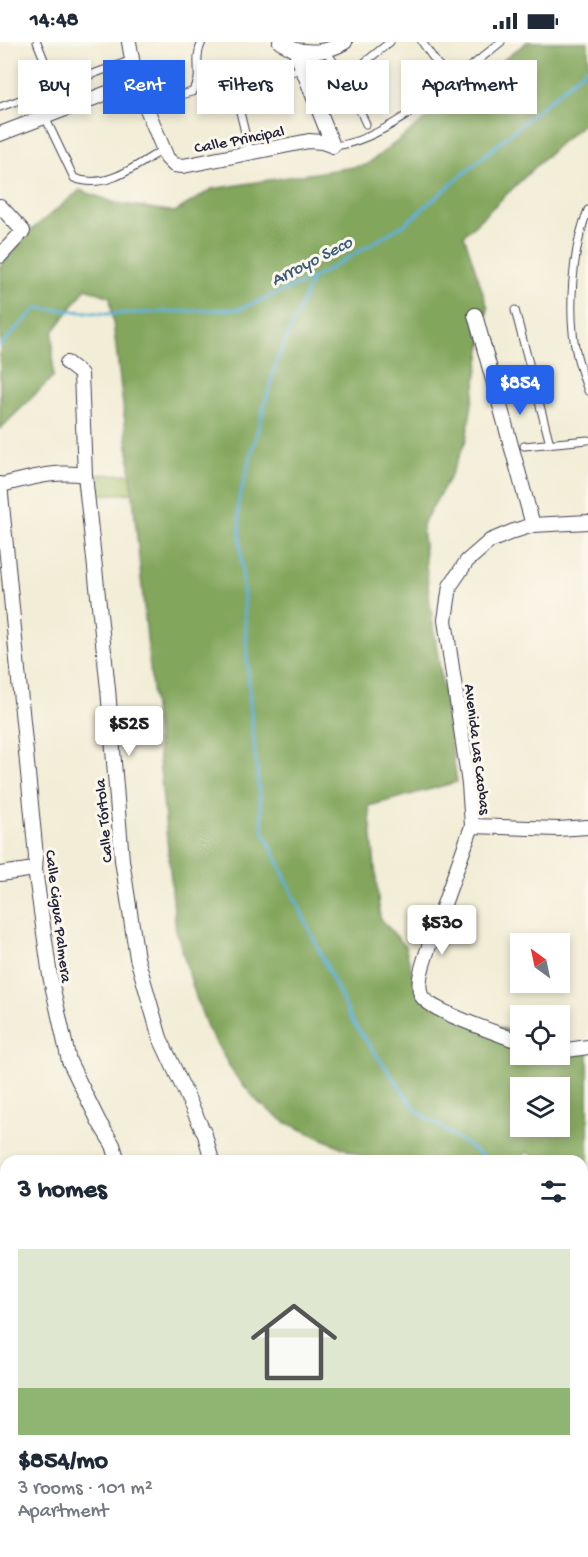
<!DOCTYPE html>
<meta charset="utf-8">
<style>
body{margin:0;font-family:"Gochi Hand",sans-serif;background:#f6f6f7;color:#1f2937;height:100vh;display:flex;flex-direction:column;font-size:22px;white-space:nowrap}
*{box-sizing:border-box;margin:0}
p{font-size:20px;color:#747a83}
.icon{flex:none;width:33px;height:33px;fill:none;stroke:currentColor;stroke-width:2;stroke-linecap:round;stroke-linejoin:round}
.map{position:relative;flex:1;overflow:hidden}
.details{position:absolute;left:0px;top:1113px;width:588px;height:402px;display:flex;flex-direction:column;background:#fff;border-radius:18px 18px 0 0;box-shadow:0 3px 9px #0003}
.details>*{flex:none}
.top-card{position:absolute;left:18px;top:18px;width:552px;height:54px;display:flex;gap:12px}
.needle{width:39px;rotate:327deg}
.controls{position:absolute;left:510px;top:891px;display:grid;gap:12px}
.controls a{display:grid;place-items:center;width:60px;height:60px;border-radius:0px;background:#fff;box-shadow:0 3px 9px #0003;font-size:30px}
.price{position:absolute;translate:-50% -51px;padding:0 14px;border-radius:6px;background:#fff;color:#222;font-size:20px;line-height:39px;filter:drop-shadow(0 2px 3px #0008)}
.price::after{content:'';position:absolute;left:50%;top:36px;width:18px;height:14px;margin-left:-9px;background:inherit;clip-path:polygon(0 0,100% 0,50% 100%)}
.price.on{background:#2563eb;color:#fff}
ul{padding:0;list-style:none}
li{display:grid;align-content:center;gap:12px;height:318px;padding:0 18px}
li span{display:grid;place-items:center;height:186px;border-radius:0px;color:#555}
li>.icon{margin-inline-start:auto}
span .icon{width:108px;height:108px;fill:#fffc;stroke-width:1}
li b{font-size:26px}
h2{display:flex;justify-content:space-between;align-items:center;height:72px;padding:0 18px;font-size:26px}
.chip{padding:0 21px;border-radius:0px;background:#fff;box-shadow:0 3px 9px #0003;font-size:21px;line-height:54px}
.chip.on{background:#2563eb;color:#fff}
.status{display:flex;justify-content:space-between;align-items:center;height:42px;padding:0 30px;background:#fff;direction:ltr}
.status svg{height:16px;fill:currentColor}
.map>svg:first-child{display:block}
</style>
<div class="status"><b>14:48</b><svg viewBox="0 0 49 12"><path d="M0 12V9h3v3zM5 12V6h3v6zM10 12V3h3v9zM15 12V0h3v12zM26 1h20v11H26zM47 4h2v5h-2z"/></svg></div>
<div class="map">
<svg width="588" height="1515" viewBox="0 0 588 1515">
<rect width="100%" height="100%" fill="#fbf7ec"/>
<filter id="ink" filterUnits="userSpaceOnUse"><feTurbulence type="fractalNoise" baseFrequency=".0167" numOctaves="2"/><feDisplacementMap in="SourceGraphic" scale="12" xChannelSelector="R" yChannelSelector="G"/><feConvolveMatrix kernelMatrix="1 2 1 2 8 2 1 2 1" color-interpolation-filters="sRGB"/></filter>
<filter id="wash" filterUnits="userSpaceOnUse"><feTurbulence type="fractalNoise" baseFrequency=".008" numOctaves="4" result="noise"/><feDisplacementMap in="SourceGraphic" scale="24" xChannelSelector="R" yChannelSelector="G"/><feGaussianBlur stdDeviation="1.35" result="paint"/><feColorMatrix in="noise" values="0 0 0 0 0 0 0 0 0 0 0 0 0 0 0 0 0 1.4 0 .05"/><feComposite in="paint" operator="in"/></filter>
<g filter="url(#wash)">
<rect width="100%" height="100%" fill="#f2edd6"/>
<path fill="#a3bf66" stroke="#627050" stroke-width="1.5" d="M 135,432 L 135,451 L 88,453 L 85,433 Z"/>
<path fill="#82a65b" stroke="#52644b" stroke-width="1.5" fill-rule="evenodd" d="M 527,0 L 588,0 L 588,78 L 557,104 L 464,193 L 488,266 L 466,398 L 450,435 L 422,483 L 430,562 L 457,740 L 369,764 L 380,876 L 405,904 L 417,949 L 484,981 L 520,991 L 520,1012 L 560,1012 L 588,1006 L 588,1157 L 582,1154 L 582,1119 L 538,1119 L 528,1110 L 518,1119 L 372,1119 L 285,1080 L 259,1061 L 234,1032 L 207,985 L 196,955 L 176,888 L 128,405 L 110,255 L 86,246 L 53,290 L 53,335 L 0,387 L 0,224 L 29,190 L 80,148 L 116,161 L 175,170 L 212,147 L 366,123 ZM 520,1046 L 560,1046 L 560,1084 L 520,1084 Z"/>
<g fill="none" stroke-linecap="round" stroke-linejoin="round">
<path stroke="#5fb0da" stroke-width="3" d="M 312,237 L 276,321 L 238,461 L 250,663 L 263,788 L 352,979 L 417,1069 L 490,1119
M 0,304 L 37,266 L 108,272 L 239,267 L 312,237 L 405,182 L 588,25"/>
</g>
</g>
<g filter="url(#ink)">
<g fill="none" stroke-linecap="round" stroke-linejoin="round">
<defs>
<path id="service" d="M 37,0 L 55,45
M 422,0 L 450,40
M 326,9 L 345,36 L 366,82
M 345,36 L 390,0
M 261,38 L 302,27
M 145,62 L 192,50 C 205,35 192,20 202,0
M 0,65 L 132,18
M 239,66 L 250,111
M 45,75 L 74,136 C 106,149 137,123 164,107
M 333,104 C 387,100 458,34 501,0
M 588,168 C 572,207 567,273 577,314 C 580,326 584,338 588,349
M 515,268 L 550,402
M 524,404 L 588,398"/>
<path id="minor" d="M 129,0 L 136,40 L 167,116 L 174,123 L 183,124 L 309,99 L 322,100 L 333,104
M 280,0 L 295,8 L 333,104
M 295,8 C 314,11 328,10 345,0
M 0,92 L 136,40
M 0,164 L 23,189 L 0,214
M 475,273 L 533,483
M 67,321 L 81,332 L 85,433 L 108,647 L 122,818 L 137,916 L 160,996 L 205,1093 L 212,1119
M 0,442 L 36,814 L 35,827 L 50,934 L 69,1019 L 99,1080 L 113,1103 L 118,1119
M 1,443 C 31,436 54,428 85,433
M 472,784 L 558,787 L 588,785
M 0,832 L 35,827
M 520,1000 C 501,992 428,969 421,953 C 416,940 424,920 428,907 L 472,784 L 469,742 L 445,578 L 450,544 L 467,519 L 490,499 L 514,489 L 533,483 L 588,480
M 560,1009 L 588,1005
M 0,1162 L 6,1160
M 582,1214 L 588,1216
M 0,1232 L 6,1233
M 0,1308 L 6,1309
M 0,1391 L 6,1392
M 582,1445 L 588,1449
M 0,1476 L 6,1477
M 150,1509 L 176,1515
M 253,1515 L 256,1509
M 369,1515 L 370,1509
M 574,1515 L 588,1506"/>
</defs>
<use href="#service" stroke="#414052" stroke-width="9"/>
<use href="#minor" stroke="#414052" stroke-width="16"/>
<use href="#service" stroke="#fff" stroke-width="7"/>
<use href="#minor" stroke="#fff" stroke-width="14"/>
</g>
</g>
<g text-anchor="middle" stroke-width="6" stroke-linejoin="round" paint-order="stroke">
<g font-size="16" fill="#22223b" stroke="#fbf7ec">
<text transform="translate(239 96) rotate(-11)" y="6">Calle Principal</text>
<text transform="translate(479 707) rotate(83)" y="6">Avenida Las Caobas</text>
<text transform="translate(102 779) rotate(-95)" y="6">Calle Tórtola</text>
<text transform="translate(60 874) rotate(83)" y="6">Calle Cigua Palmera</text>
</g>
<g font-size="18" font-style="italic" fill="#3a5b7b" stroke="#fbf7ec">
<text transform="translate(311 218) rotate(-27)" y="6">Arroyo Seco</text>
</g>
</g>
</svg>
<div class="controls">
<a><svg class="needle" viewBox="-14 -14 28 28"><path d="M0-13l5 13h-10z" fill="#e53935"/><path d="M0 13l5-13h-10z" fill="#747a83"/></svg></a>
<a><svg class="icon" aria-label="locate" viewBox="0 0 24 24"><circle cx="12" cy="12" r="6"/><path d="M12 2v4M12 18v4M2 12h4M18 12h4"/></svg></a>
<a><svg class="icon" aria-label="layers" viewBox="0 0 24 24"><path d="M12 4l9 5-9 5-9-5zM3 14l9 5 9-5"/></svg></a>
</div>
<b class="price on" style="left:520px;top:374px">$854</b>
<b class="price" style="left:129px;top:715px">$525</b>
<b class="price" style="left:442px;top:914px">$530</b>
<div class="top-card">
<a class="chip">Buy</a>
<a class="chip on">Rent</a>
<a class="chip">Filters</a>
<a class="chip">New</a>
<a class="chip">Apartment</a>
</div>
<section class="details">
<h2>3 homes<svg class="icon" aria-label="filters" viewBox="0 0 24 24"><path d="M4 7h16M4 17h16"/><circle cx="9" cy="7" r="2"/><circle cx="15" cy="17" r="2"/></svg></h2>
<ul>
<li><span style="background:linear-gradient(#dfe7d0 75%,#8fb573 0)"><svg class="icon" aria-label="home" viewBox="0 0 24 24"><path d="M3 11l9-7 9 7M6 9v11h12V9"/></svg></span><div><b>$854/mo</b><p>3 rooms · 101 m²</p><p>Apartment</p></div></li>
</ul>
</section>
</div>
